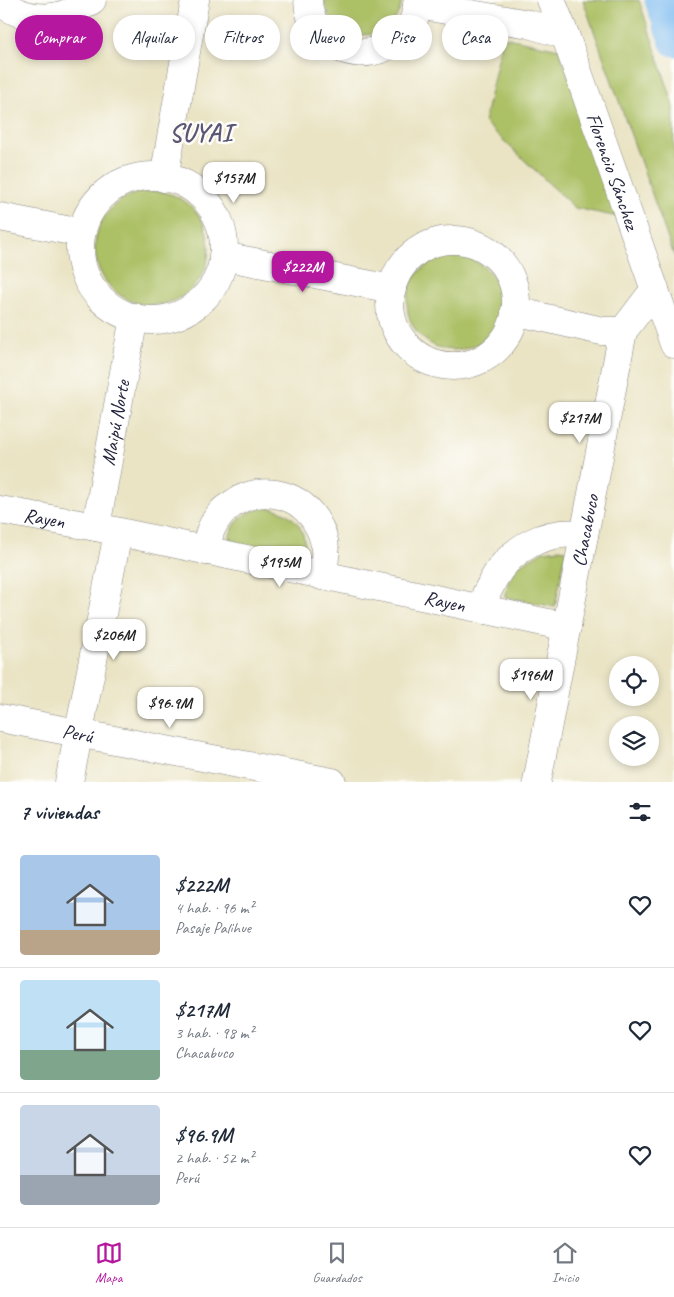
<!DOCTYPE html>
<html lang="es">
<meta charset="utf-8">
<style>
body{margin:0;font-family:Caveat,sans-serif;background:#f6f6f7;color:#1f2937;height:100vh;display:flex;flex-direction:column;font-size:19px;white-space:nowrap}
*{box-sizing:border-box;margin:0}
p{font-size:16px;color:#747a83}
.icon{flex:none;width:28px;height:28px;fill:none;stroke:currentColor;stroke-width:2;stroke-linecap:round;stroke-linejoin:round}
.map{position:relative;height:782px;overflow:hidden}
.side{display:flex;flex-direction:column;background:#fff;flex:1}
.side>*{flex:none}
.banner{position:absolute;left:15px;top:15px;width:645px;height:45px;display:flex;gap:10px}
.fabs{position:absolute;left:609px;top:656px;display:grid;gap:10px}
.fabs a{display:grid;place-items:center;width:50px;height:50px;border-radius:50%;background:#fff;box-shadow:0 2px 8px #0003;font-size:25px}
.price{position:absolute;translate:-50% -42px;padding:0 11px;border-radius:10px;background:#fff;color:#222;font-size:16px;line-height:32px;filter:drop-shadow(0 1px 2px #0008)}
.price::after{content:'';position:absolute;left:50%;top:30px;width:15px;height:11px;margin-left:-8px;background:inherit;clip-path:polygon(0 0,100% 0,50% 100%)}
.price.on{background:#b5179e;color:#fff}
ul{padding:0;list-style:none}
li{display:flex;align-items:center;gap:15px;height:125px;padding:0 20px}
li+li{border-top:1px solid #e0e1e3}
li span{display:grid;place-items:center;flex:none;width:140px;height:100px;border-radius:5px;color:#555}
li>.icon{margin-inline-start:auto}
span .icon{width:60px;height:60px;fill:#fffc;stroke-width:1}
li b{font-size:21px}
h2{display:flex;justify-content:space-between;align-items:center;height:60px;padding:0 20px;font-size:21px}
.chip{padding:0 18px;border-radius:22px;background:#fff;box-shadow:0 2px 8px #0003;font-size:18px;line-height:45px}
.chip.on{background:#b5179e;color:#fff}
.dock{display:flex;justify-content:space-around;align-items:center;height:70px;border-top:1px solid #e0e1e3;background:#fff;font-size:14px;color:#747a83}
.dock a{display:grid;justify-items:center;gap:2px}
.dock .on{color:#b5179e}
.map>svg:first-child{display:block}
</style>
<div class="map">
<svg width="674" height="782" viewBox="0 0 674 782">
<rect width="100%" height="100%" fill="#fdfcf7"/>
<filter id="ink" filterUnits="userSpaceOnUse"><feTurbulence type="fractalNoise" baseFrequency=".02" numOctaves="2"/><feDisplacementMap in="SourceGraphic" scale="10" xChannelSelector="R" yChannelSelector="G"/><feConvolveMatrix kernelMatrix="1 2 1 2 8 2 1 2 1" color-interpolation-filters="sRGB"/></filter>
<filter id="wash" filterUnits="userSpaceOnUse"><feTurbulence type="fractalNoise" baseFrequency=".0096" numOctaves="4" result="noise"/><feDisplacementMap in="SourceGraphic" scale="20" xChannelSelector="R" yChannelSelector="G"/><feGaussianBlur stdDeviation="1.12" result="paint"/><feColorMatrix in="noise" values="0 0 0 0 0 0 0 0 0 0 0 0 0 0 0 0 0 1.4 0 .05"/><feComposite in="paint" operator="in"/></filter>
<g filter="url(#wash)">
<rect width="100%" height="100%" fill="#eae4c5"/>
<path fill="#acc065" stroke="#677150" d="M 324,0 L 402,0 C 396,46 332,47 324,0 Z
M 583,0 L 639,0 L 674,106 L 674,256 Z
M 503,37 L 559,49 L 618,217 L 575,208 L 484,122 Z
M95 248a57 57 0 1 1 114 0a57 57 0 1 1-114 0Z
M407 303a47 47 0 1 1 94 0a47 47 0 1 1-94 0Z
M 271,508 C 275,509 279,510 283,512 C 301,520 309,541 303,559 L 227,546 C 232,520 245,509 271,508 Z
M 559,549 L 566,550 L 555,607 L 504,597 L 509,581 L 517,567 L 543,551 Z"/>
<g fill="none" stroke-linecap="round" stroke-linejoin="round">
<path stroke="#7fbcf2" stroke-width="29" d="M 659,0 L 674,42"/>
</g>
</g>
<g filter="url(#ink)">
<g fill="none" stroke-linecap="round" stroke-linejoin="round">
<defs>
<g id="minor">
<path d="M 308,0 C 308,10 312,21 318,29 C 323,36 330,43 338,47 C 366,61 402,47 414,19 C 416,13 417,6 418,0"/>
<path id="s1" d="M 551,0 L 565,35 L 674,344"/>
<path d="M 0,2 C 31,25 62,21 92,0"/>
<path d="M 417,5 L 529,24 L 565,35"/>
<circle cx="152" cy="248" r="72"/>
<path d="M 164,178 L 195,0"/>
<path d="M 0,217 L 81,233"/>
<circle cx="453" cy="303" r="63"/>
<path d="M 223,256 L 392,289"/>
<path d="M 515,311 L 602,331 L 623,331"/>
<path id="s2" d="M 0,510 L 96,527 L 567,627"/>
<path id="s3" d="M 96,527 L 134,317"/>
<path d="M 206,551 C 207,537 212,523 222,512 C 224,509 228,507 231,505 C 258,485 296,491 315,520 C 320,528 325,539 325,549 C 326,558 324,567 322,576"/>
<path d="M 484,610 C 485,605 485,599 486,594 C 488,590 491,585 493,580 C 510,548 548,528 584,535"/>
<path id="s4" d="M 0,718 L 332,782"/>
<path d="M 69,782 L 118,533"/>
<path id="s5" d="M 537,782 L 623,331 L 655,289"/>
</g>
</defs>
<use href="#minor" stroke="#868380" stroke-width="29"/>
<use href="#minor" stroke="#fff" stroke-width="28"/>
</g>
</g>
<g text-anchor="middle" stroke-width="5" stroke-linejoin="round" paint-order="stroke">
<g font-size="20" fill="#22223b" stroke="#fdfcf7">
<text dy="7" stroke="none"><textPath href="#s1" startOffset="182">Florencio Sánchez</textPath></text>
<text dy="7" stroke="none"><textPath href="#s3" startOffset="106">Maipú Norte</textPath></text>
<text dy="7" stroke="none"><textPath href="#s2" startOffset="45">Rayen</textPath></text>
<text dy="7" stroke="none"><textPath href="#s5" startOffset="256">Chacabuco</textPath></text>
<text dy="7" stroke="none"><textPath href="#s2" startOffset="454">Rayen</textPath></text>
<text dy="7" stroke="none"><textPath href="#s4" startOffset="79">Perú</textPath></text>
</g>
<g font-size="25" font-weight="bold" letter-spacing="1" fill="#5a5676" stroke="#fdfcf7">
<text x="201" y="141">SUYAI</text>
</g>
</g>
</svg>
<div class="fabs">
<a><svg class="icon" aria-label="locate" viewBox="0 0 24 24"><circle cx="12" cy="12" r="6"/><path d="M12 2v4M12 18v4M2 12h4M18 12h4"/></svg></a>
<a><svg class="icon" aria-label="layers" viewBox="0 0 24 24"><path d="M12 4l9 5-9 5-9-5zM3 14l9 5 9-5"/></svg></a>
</div>
<b class="price" style="left:234px;top:204px">$157M</b>
<b class="price on" style="left:303px;top:293px">$222M</b>
<b class="price" style="left:580px;top:444px">$217M</b>
<b class="price" style="left:280px;top:588px">$195M</b>
<b class="price" style="left:114px;top:661px">$206M</b>
<b class="price" style="left:531px;top:701px">$196M</b>
<b class="price" style="left:170px;top:729px">$96.9M</b>
<div class="banner">
<a class="chip on">Comprar</a>
<a class="chip">Alquilar</a>
<a class="chip">Filtros</a>
<a class="chip">Nuevo</a>
<a class="chip">Piso</a>
<a class="chip">Casa</a>
</div>
</div>
<section class="side">
<h2>7 viviendas<svg class="icon" aria-label="filters" viewBox="0 0 24 24"><path d="M4 7h16M4 17h16"/><circle cx="9" cy="7" r="2"/><circle cx="15" cy="17" r="2"/></svg></h2>
<ul>
<li><span style="background:linear-gradient(#a9c7e8 75%,#b9a48a 0)"><svg class="icon" aria-label="home" viewBox="0 0 24 24"><path d="M3 11l9-7 9 7M6 9v11h12V9"/></svg></span><div><b>$222M</b><p>4 hab. · 96 m²</p><p>Pasaje Palihue</p></div><svg class="icon" aria-label="heart" viewBox="0 0 24 24"><path d="M12 20l-8-8c-3-5 5-10 8-4 3-6 11-1 8 4z"/></svg></li>
<li><span style="background:linear-gradient(#bfe0f5 70%,#7fa58c 0)"><svg class="icon" aria-label="home" viewBox="0 0 24 24"><path d="M3 11l9-7 9 7M6 9v11h12V9"/></svg></span><div><b>$217M</b><p>3 hab. · 98 m²</p><p>Chacabuco</p></div><svg class="icon" aria-label="heart" viewBox="0 0 24 24"><path d="M12 20l-8-8c-3-5 5-10 8-4 3-6 11-1 8 4z"/></svg></li>
<li><span style="background:linear-gradient(#c9d6e8 70%,#9aa5b1 0)"><svg class="icon" aria-label="home" viewBox="0 0 24 24"><path d="M3 11l9-7 9 7M6 9v11h12V9"/></svg></span><div><b>$96.9M</b><p>2 hab. · 52 m²</p><p>Perú</p></div><svg class="icon" aria-label="heart" viewBox="0 0 24 24"><path d="M12 20l-8-8c-3-5 5-10 8-4 3-6 11-1 8 4z"/></svg></li>
</ul>
</section>
<nav class="dock">
<a class="on"><svg class="icon" aria-label="map" viewBox="0 0 24 24"><path d="M3 6l6-2 6 2 6-2v14l-6 2-6-2-6 2zM9 4v14M15 6v14"/></svg>Mapa</a>
<a><svg class="icon" aria-label="saved" viewBox="0 0 24 24"><path d="M7 4h10v16l-5-4-5 4z"/></svg>Guardados</a>
<a><svg class="icon" aria-label="home" viewBox="0 0 24 24"><path d="M3 11l9-7 9 7M6 9v11h12V9"/></svg>Inicio</a>
</nav>
